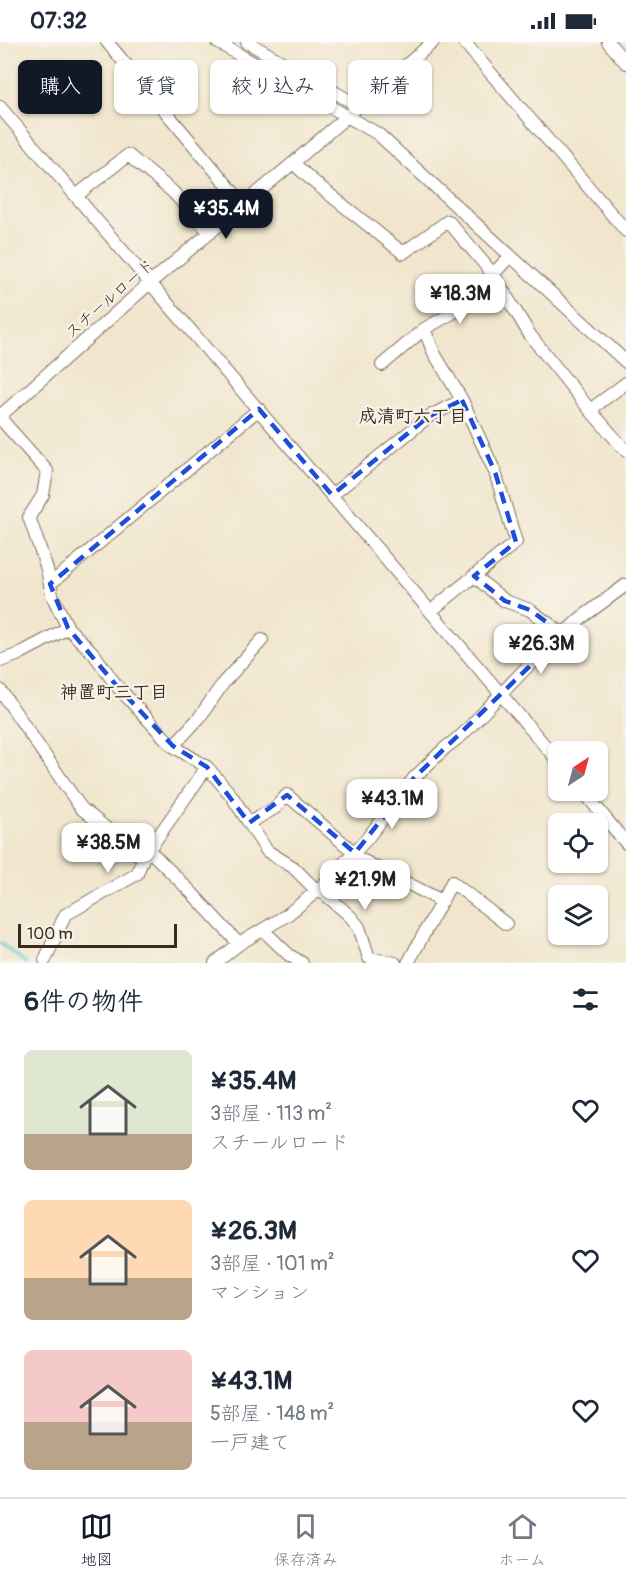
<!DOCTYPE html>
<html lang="ja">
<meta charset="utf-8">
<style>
body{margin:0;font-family:Pangolin,"Klee One",sans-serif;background:#f6f6f7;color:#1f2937;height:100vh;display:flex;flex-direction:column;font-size:22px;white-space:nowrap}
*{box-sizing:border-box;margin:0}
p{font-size:20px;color:#747a83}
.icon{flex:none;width:33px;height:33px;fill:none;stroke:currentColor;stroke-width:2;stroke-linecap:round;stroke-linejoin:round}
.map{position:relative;height:921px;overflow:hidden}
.side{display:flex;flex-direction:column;background:#fff;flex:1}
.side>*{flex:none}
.top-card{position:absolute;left:18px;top:18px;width:591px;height:54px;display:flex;gap:12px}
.needle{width:39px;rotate:36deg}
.controls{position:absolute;left:548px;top:699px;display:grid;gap:12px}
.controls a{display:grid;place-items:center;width:60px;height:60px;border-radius:9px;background:#fff;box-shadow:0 2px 4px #0004;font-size:30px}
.scale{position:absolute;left:18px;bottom:15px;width:159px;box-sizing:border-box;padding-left:6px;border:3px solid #3b2a1e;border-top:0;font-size:16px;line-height:21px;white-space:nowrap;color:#3b2a1e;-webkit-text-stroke:4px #f7f3e8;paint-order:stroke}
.price{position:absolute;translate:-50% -51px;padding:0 14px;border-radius:12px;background:#fff;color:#222;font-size:20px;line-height:39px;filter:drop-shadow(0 2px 3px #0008)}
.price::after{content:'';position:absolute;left:50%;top:36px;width:18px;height:14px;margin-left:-9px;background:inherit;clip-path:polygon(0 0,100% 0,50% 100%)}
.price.active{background:#111827;color:#fff}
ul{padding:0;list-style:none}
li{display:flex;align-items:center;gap:18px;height:150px;padding:0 24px}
li span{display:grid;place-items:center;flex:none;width:168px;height:120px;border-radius:9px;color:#555}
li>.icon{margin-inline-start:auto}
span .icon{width:72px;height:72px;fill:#fffc;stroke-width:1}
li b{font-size:26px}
h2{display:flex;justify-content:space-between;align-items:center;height:72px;padding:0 24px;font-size:26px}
.pill{padding:0 21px;border-radius:9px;background:#fff;box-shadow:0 2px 4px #0004;font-size:21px;line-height:54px}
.pill.active{background:#111827;color:#fff}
.status{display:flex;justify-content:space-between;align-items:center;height:42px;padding:0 30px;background:#fff;direction:ltr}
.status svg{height:16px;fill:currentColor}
.tab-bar{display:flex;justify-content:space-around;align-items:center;height:84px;border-top:2px solid #e0e1e3;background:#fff;font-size:16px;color:#747a83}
.tab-bar a{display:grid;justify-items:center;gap:3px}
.tab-bar .active{color:#111827}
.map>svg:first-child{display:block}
</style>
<div class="status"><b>07:32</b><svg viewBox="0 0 49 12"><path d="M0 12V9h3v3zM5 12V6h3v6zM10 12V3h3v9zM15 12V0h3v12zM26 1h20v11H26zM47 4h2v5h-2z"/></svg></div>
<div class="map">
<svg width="626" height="921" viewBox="0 0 626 921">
<rect width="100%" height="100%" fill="#f7f3e8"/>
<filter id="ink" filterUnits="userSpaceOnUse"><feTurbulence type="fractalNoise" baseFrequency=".0167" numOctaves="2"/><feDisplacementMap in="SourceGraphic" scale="12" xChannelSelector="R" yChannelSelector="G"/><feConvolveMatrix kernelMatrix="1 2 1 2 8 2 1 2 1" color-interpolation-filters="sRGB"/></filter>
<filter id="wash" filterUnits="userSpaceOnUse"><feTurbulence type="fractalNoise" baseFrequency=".008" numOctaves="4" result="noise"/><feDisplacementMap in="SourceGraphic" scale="24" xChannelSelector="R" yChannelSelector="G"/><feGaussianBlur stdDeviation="1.35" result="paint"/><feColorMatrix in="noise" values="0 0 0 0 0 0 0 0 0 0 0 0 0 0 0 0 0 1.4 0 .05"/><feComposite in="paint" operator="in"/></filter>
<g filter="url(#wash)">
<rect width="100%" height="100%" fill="#f1e6cd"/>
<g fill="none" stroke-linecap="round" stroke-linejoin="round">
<path stroke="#5ac5d4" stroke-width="3" d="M 0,901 L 26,921"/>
</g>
</g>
<g filter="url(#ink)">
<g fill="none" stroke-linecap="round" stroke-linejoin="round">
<defs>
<path id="minor" d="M 107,0 L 244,163
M 217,0 L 378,92 L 626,320
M 247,0 L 357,63
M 464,0 L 626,189
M 608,0 L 626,21
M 0,65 L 558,719
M 293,121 L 314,140 L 403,211 L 448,179 L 493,232 L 530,293 L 590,368 L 626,409
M 76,154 L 128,113 L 173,150 L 210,191
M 424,287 L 434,311 L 462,358 L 495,430 L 516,500 L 431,569
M 382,323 L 424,287 L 456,269 L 474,253 L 510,214
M 590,368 L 626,341
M 0,374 L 151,240 L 293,121 L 433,0
M 0,376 L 47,429 L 43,453 L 29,475 L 47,527 L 52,553 L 68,586 L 94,612 L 116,643 L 164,695 L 173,704 L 207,725 L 231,753 L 267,809 L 293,825 L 317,849 L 325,852 L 351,875 L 359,885 L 369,916 L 395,921
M 332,453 L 428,375 L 462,358
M 474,534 L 505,559 L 530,568 L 563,592
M 50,542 L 259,367
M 0,619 L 17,613 L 68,586
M 0,648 L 81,766 L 143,816 L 207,725
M 173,704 L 199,676 L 224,640 L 262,598
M 582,748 L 626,801
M 249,781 L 275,766 L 287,753 L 355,811
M 149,808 L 192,851 L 239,902
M 352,813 L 442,859
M 264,889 L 289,913 L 302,921
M 45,918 L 65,873 L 137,832 L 143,816
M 215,921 L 239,902 L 287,873 L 317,849 L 366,798 L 414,736 L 445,706 L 462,693 L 525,627 L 581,576 L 626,543
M 408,921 L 452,840 L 506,882"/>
</defs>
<use href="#minor" stroke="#7b6c5b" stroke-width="14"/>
<use href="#minor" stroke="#fff" stroke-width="12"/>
</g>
</g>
<path fill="none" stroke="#1d4ed8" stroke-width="4.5" stroke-dasharray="12 8" stroke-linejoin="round" d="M 462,358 L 495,430 L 516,500 L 474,534 L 505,559 L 530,568 L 563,592 L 414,736 L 355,811 L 287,753 L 249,781 L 207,725 L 173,704 L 116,643 L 68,586 L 50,542 L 259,367 L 332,453 L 428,375 Z"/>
<g text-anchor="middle" stroke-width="4.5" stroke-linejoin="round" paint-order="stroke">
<g font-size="16" fill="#3b2a1e" stroke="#f7f3e8">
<text transform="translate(109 256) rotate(-41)" y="6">スチールロード</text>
</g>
<g font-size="18" font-weight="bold" fill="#3b2a1e" stroke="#f7f3e8">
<text x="413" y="380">成清町六丁目</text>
<text x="114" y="656">神置町三丁目</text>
</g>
</g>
</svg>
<div class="controls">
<a><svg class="needle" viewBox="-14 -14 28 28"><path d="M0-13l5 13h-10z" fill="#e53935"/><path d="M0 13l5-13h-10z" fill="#747a83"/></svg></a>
<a><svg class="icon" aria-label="locate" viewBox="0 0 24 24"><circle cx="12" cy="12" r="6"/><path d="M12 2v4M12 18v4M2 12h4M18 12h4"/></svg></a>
<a><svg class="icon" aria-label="layers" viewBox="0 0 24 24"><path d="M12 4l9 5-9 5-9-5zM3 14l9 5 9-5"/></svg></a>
</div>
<div class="scale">100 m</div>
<b class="price active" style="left:226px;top:198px">¥35.4M</b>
<b class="price" style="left:460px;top:283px">¥18.3M</b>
<b class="price" style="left:541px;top:633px">¥26.3M</b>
<b class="price" style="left:392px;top:788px">¥43.1M</b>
<b class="price" style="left:108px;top:832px">¥38.5M</b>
<b class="price" style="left:365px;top:869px">¥21.9M</b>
<div class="top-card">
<a class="pill active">購入</a>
<a class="pill">賃貸</a>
<a class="pill">絞り込み</a>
<a class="pill">新着</a>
</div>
</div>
<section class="side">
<h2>6件の物件<svg class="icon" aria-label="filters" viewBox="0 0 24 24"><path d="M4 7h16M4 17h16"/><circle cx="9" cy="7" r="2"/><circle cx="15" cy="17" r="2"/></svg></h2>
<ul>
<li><span style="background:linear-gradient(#dfe7d0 70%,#b9a48a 0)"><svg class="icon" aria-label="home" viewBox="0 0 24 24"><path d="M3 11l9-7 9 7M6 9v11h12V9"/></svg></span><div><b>¥35.4M</b><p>3部屋 · 113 m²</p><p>スチールロード</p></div><svg class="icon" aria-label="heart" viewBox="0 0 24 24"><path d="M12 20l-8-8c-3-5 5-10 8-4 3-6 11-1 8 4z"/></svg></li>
<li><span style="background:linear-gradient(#ffd9b3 65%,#b9a48a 0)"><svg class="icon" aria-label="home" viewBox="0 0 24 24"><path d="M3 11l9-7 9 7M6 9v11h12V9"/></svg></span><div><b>¥26.3M</b><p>3部屋 · 101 m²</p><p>マンション</p></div><svg class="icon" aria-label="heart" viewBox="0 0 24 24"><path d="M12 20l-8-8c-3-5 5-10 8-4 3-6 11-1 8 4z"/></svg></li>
<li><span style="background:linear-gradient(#f6c9c9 60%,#b9a48a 0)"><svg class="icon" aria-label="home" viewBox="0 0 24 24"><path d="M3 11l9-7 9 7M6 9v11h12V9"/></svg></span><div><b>¥43.1M</b><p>5部屋 · 148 m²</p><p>一戸建て</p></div><svg class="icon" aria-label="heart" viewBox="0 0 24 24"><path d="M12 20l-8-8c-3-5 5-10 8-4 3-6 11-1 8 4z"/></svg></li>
</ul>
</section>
<nav class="tab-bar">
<a class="active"><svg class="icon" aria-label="map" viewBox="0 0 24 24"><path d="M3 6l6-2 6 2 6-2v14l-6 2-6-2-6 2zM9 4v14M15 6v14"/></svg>地図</a>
<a><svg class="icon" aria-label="saved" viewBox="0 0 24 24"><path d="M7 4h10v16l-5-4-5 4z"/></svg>保存済み</a>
<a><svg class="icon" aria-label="home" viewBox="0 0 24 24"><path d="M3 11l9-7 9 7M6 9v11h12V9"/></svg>ホーム</a>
</nav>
